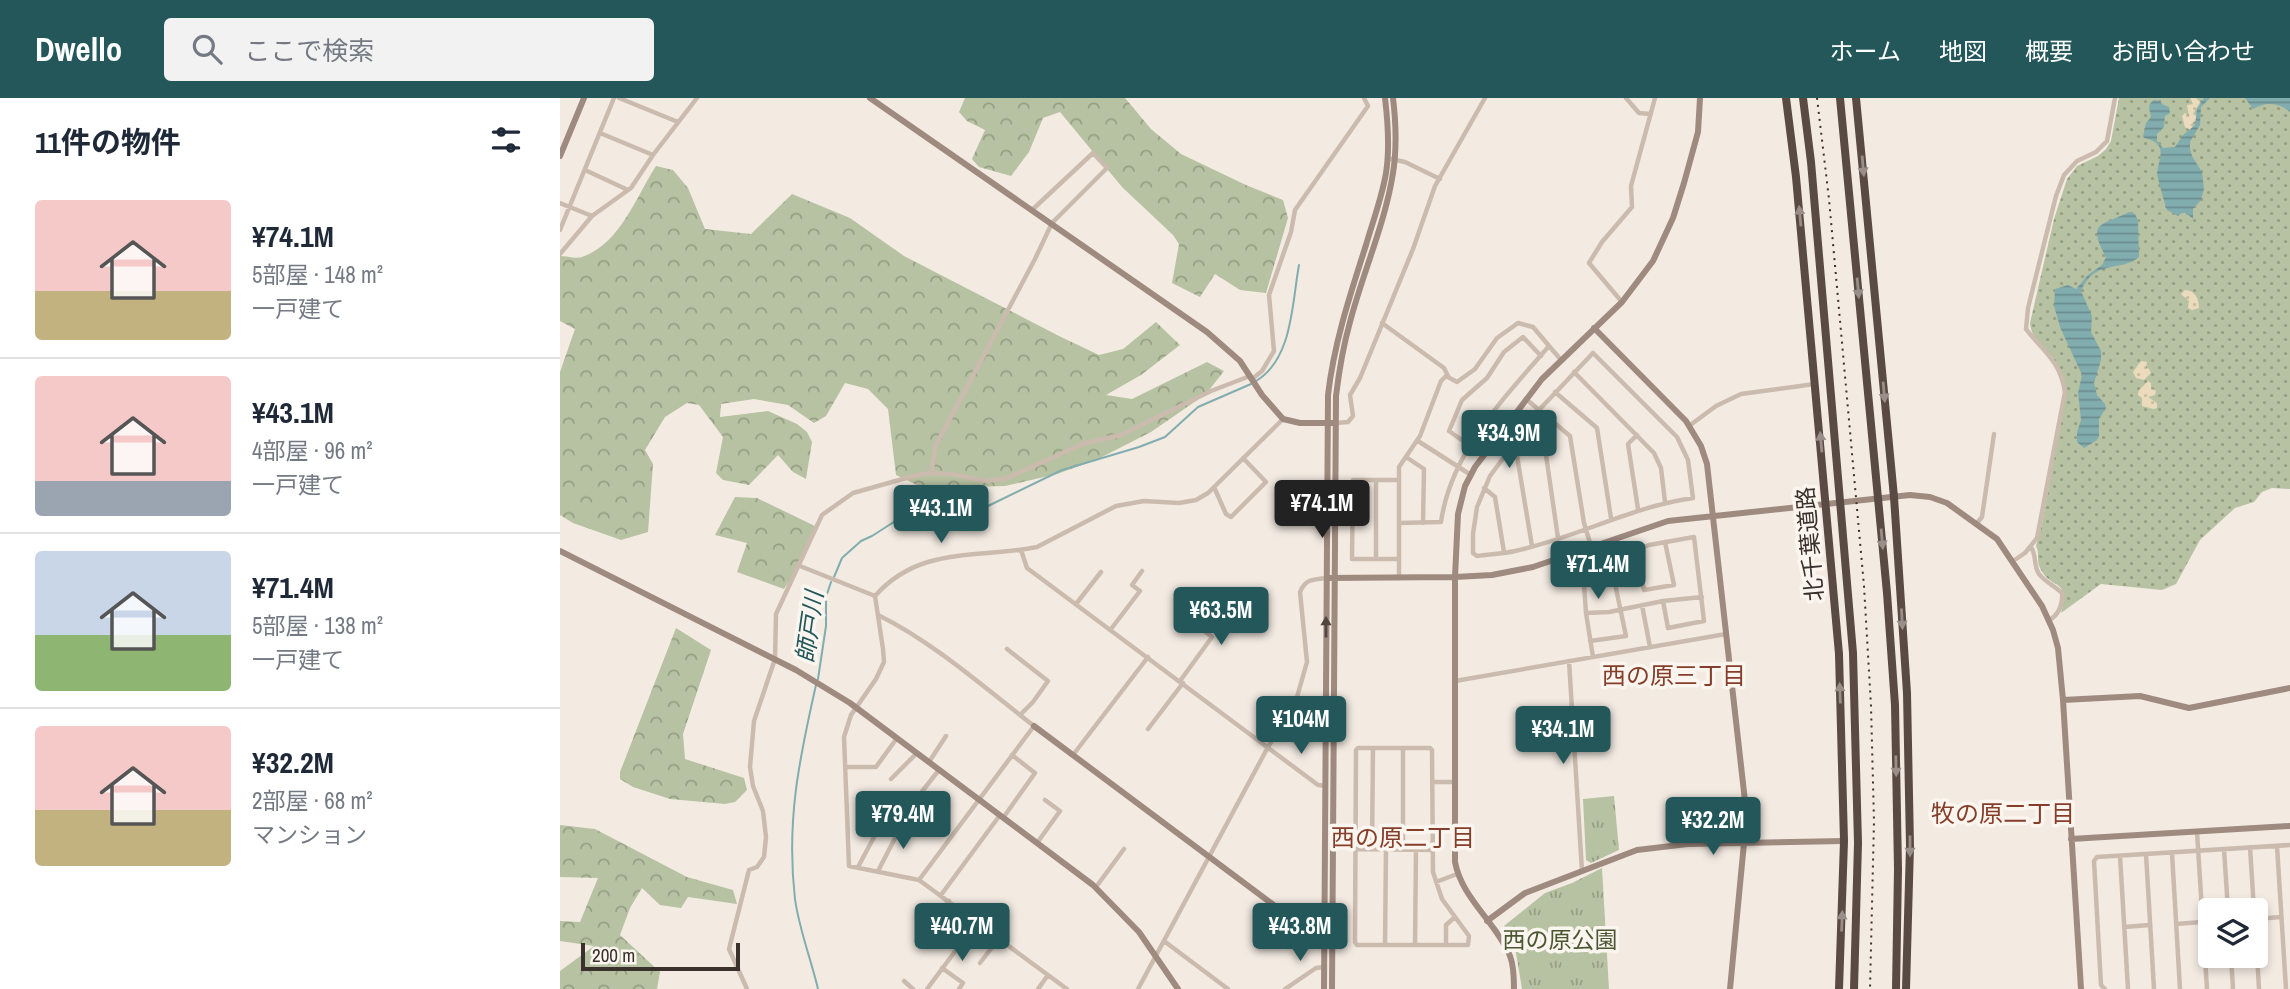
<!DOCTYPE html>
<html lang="ja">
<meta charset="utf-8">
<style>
body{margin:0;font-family:"Archivo Narrow","Noto Sans JP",sans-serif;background:#f2f2f3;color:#1f2937;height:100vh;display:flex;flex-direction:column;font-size:26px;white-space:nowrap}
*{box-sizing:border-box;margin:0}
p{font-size:23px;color:#747a83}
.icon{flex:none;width:38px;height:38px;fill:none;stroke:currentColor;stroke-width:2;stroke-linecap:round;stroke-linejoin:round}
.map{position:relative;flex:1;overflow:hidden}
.side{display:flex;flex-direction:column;background:#fff;width:560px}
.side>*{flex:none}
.controls{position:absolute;left:1638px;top:800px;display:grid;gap:14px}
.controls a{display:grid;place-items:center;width:70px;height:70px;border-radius:7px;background:#fff;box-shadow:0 4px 10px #0003;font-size:35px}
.scale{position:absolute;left:21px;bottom:18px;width:159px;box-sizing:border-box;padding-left:7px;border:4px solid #3a302c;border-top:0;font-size:19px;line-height:24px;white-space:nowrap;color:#3a302c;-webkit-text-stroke:5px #faf5ef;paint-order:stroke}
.price{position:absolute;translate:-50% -60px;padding:0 16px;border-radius:7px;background:#23575a;color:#fff;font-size:23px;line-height:46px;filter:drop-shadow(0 2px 4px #0008)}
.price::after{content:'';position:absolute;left:50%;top:42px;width:21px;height:16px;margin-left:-10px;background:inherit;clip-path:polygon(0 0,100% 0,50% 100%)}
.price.active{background:#222;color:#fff}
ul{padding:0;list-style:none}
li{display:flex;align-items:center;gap:21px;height:175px;padding:0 35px}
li+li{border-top:2px solid #e0e1e3}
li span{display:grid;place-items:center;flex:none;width:196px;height:140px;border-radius:7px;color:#555}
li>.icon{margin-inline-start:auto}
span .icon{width:84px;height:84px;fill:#fffc;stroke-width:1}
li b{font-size:30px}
h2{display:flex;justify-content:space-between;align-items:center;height:84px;padding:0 35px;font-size:30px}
header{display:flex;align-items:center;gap:42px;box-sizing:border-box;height:98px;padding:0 35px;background:#23575a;color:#fff}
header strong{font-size:33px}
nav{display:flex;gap:38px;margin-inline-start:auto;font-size:24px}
.search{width:490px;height:63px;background:#f2f2f3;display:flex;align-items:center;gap:18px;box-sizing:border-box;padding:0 24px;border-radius:7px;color:#747a83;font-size:26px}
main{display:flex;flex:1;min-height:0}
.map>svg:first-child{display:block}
</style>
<header>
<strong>Dwello</strong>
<div class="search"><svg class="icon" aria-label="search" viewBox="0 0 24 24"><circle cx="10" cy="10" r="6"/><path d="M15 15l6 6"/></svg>ここで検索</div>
<nav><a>ホーム</a><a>地図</a><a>概要</a><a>お問い合わせ</a></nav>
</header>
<main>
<section class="side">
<h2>11件の物件<svg class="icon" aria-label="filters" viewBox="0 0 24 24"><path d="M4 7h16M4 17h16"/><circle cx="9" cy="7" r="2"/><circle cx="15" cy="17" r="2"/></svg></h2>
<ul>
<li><span style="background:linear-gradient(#f6c9c9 65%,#c2b280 0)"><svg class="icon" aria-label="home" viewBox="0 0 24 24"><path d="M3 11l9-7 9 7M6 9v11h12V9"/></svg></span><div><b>¥74.1M</b><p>5部屋 · 148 m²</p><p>一戸建て</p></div></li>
<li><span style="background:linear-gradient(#f6c9c9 75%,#9aa5b1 0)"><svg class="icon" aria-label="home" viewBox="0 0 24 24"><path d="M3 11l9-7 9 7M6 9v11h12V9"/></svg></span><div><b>¥43.1M</b><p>4部屋 · 96 m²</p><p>一戸建て</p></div></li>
<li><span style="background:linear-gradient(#c9d6e8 60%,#8fb573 0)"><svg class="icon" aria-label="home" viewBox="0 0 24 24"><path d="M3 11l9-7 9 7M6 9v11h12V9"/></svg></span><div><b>¥71.4M</b><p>5部屋 · 138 m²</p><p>一戸建て</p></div></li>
<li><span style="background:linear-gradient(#f6c9c9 60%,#c2b280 0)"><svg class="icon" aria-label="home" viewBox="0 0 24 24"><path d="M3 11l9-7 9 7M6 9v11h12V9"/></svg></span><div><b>¥32.2M</b><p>2部屋 · 68 m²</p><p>マンション</p></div></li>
</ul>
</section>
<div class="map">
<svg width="1730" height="891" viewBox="0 0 1730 891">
<defs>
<pattern id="grass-dots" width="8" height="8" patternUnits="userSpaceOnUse" patternTransform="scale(1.75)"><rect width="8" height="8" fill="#b7c2a2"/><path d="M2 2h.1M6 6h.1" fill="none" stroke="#969e84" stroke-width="1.8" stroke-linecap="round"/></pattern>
<pattern id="forest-crowns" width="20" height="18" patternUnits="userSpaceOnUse" patternTransform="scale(1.75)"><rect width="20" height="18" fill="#b7c2a2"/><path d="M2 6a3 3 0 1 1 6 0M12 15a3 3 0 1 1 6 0" fill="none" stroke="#969e84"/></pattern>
<pattern id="sand-dots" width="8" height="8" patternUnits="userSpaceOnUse" patternTransform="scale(1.75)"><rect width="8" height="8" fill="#ebdabb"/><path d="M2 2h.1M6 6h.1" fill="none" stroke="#cabba1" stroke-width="1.8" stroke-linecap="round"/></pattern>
<pattern id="park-tufts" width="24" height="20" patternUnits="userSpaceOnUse" patternTransform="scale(1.75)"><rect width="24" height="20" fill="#b7c2a2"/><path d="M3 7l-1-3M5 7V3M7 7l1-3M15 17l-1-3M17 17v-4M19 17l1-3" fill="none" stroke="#969e84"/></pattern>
<pattern id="water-rules" width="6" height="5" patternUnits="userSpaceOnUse" patternTransform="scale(1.75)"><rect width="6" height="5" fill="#82adaf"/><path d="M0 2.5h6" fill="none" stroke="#6b8d8f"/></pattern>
</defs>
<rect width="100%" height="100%" fill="#f3ebe2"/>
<path fill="url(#grass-dots)" d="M 1559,0 L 1730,0 L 1730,391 L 1712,390 L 1702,394 L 1694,404 L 1675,410 L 1640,442 L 1616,486 L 1602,492 L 1541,486 L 1501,515 C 1511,479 1491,493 1480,470 C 1476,462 1480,456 1476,448 L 1482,426 L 1504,303 C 1510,255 1472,253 1470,225 L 1494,121 L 1507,81 L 1517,68 L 1538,58 L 1546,51 L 1551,43 Z"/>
<path fill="url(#forest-crowns)" d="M 405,0 L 565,0 L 591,31 L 621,56 L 686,87 L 723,102 L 728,120 L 706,195 L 680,192 L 655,176 L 640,199 L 612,185 L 619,146 L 613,137 L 562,89 L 500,14 L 483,20 L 469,54 L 451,78 L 419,69 L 412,61 L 425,32 L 407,23 L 399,14 Z
M 96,68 L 113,72 L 128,90 L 145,131 L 191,136 L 232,96 L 290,120 L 344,158 L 499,238 L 539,257 L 563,251 L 596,224 L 620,247 L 581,277 L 546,297 L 572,301 L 647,264 L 664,273 L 646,296 L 591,334 L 536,362 L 497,376 L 445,388 L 407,389 L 361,389 L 336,377 L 328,311 L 308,291 L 285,285 L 266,318 L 254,325 L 228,307 L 194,301 L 161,306 L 160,319 L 208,313 L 237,326 L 247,334 L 252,344 L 246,381 L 233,374 L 218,357 L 189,387 L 163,382 L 156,375 L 163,339 L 139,307 L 127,305 L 105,319 L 85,352 L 93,366 L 88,434 L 61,442 L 13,425 L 0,417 L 0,274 L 15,231 L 0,223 L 0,158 C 7,158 15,161 22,159 C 60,146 76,99 96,68 Z
M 175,399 L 197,400 L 257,429 L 235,474 L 224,491 L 177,474 L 187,445 L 155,437 Z
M 116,530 L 151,552 L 123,636 L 125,661 L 184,680 L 187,692 L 175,704 L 165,706 L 110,701 L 73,689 L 60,681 L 60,674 Z
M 0,727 L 35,731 L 127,779 L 173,792 L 177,806 L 128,799 L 121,810 L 100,807 L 82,790 L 70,810 L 60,837 L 100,874 L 97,891 L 0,891 L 0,873 L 34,848 L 0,843 L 0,823 L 20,824 L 38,780 L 0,779 Z"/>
<path fill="url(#sand-dots)" d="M 1630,0 L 1636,0 L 1640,4 L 1633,16 L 1636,18 L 1636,23 L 1630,27 L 1633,29 L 1630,32 L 1625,29 L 1622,18 L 1625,15 L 1629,18 L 1627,7 L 1633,6 Z
M 1625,192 C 1635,192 1639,201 1639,210 L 1632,212 L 1628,210 L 1629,203 L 1621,196 Z
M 1581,263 L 1587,264 L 1586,270 L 1589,271 L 1591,275 L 1584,282 L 1576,280 L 1573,274 Z
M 1588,283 L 1591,285 L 1591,290 L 1596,293 L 1595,297 L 1588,299 L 1597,305 L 1597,310 L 1594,311 L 1582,308 L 1582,300 L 1578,297 L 1579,292 Z"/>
<path fill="url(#park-tufts)" d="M 1054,698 L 1059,752 L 1031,765 L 1026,762 L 1023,701 Z
M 1042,770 L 1049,891 L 962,891 L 956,855 L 944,828 L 985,795 L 1012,785 Z"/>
<path fill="url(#water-rules)" d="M 1644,0 L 1650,0 L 1641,9 L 1640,27 L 1630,44 L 1630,51 L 1632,58 L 1642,74 L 1644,91 L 1641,102 L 1633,111 L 1633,121 L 1626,115 L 1622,115 L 1618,118 L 1607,112 C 1605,107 1597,78 1597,75 C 1599,60 1609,45 1584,40 L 1583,38 L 1586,25 L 1591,19 C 1590,12 1586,7 1594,2 L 1600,3 L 1602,6 L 1609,9 L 1610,15 L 1605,18 L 1604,29 L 1597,36 L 1597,43 L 1603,50 L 1615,49 L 1622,38 L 1635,27 L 1637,11 Z
M 1685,0 L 1730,0 L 1730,14 C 1718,4 1706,4 1693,11 Z
M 1569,114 L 1575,116 L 1578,122 L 1579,159 C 1560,175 1535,160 1521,193 L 1532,218 L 1531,234 L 1541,253 L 1541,262 L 1534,285 L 1537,297 L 1545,306 L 1546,310 L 1539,321 L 1539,338 L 1537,342 L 1524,350 L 1517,344 L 1517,334 L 1521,322 L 1518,295 L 1522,277 L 1500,229 L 1494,208 L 1495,191 L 1508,187 L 1516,191 L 1528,177 L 1542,167 L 1546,159 C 1526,123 1542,128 1569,114 Z"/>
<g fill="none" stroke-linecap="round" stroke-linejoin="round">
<path stroke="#82adaf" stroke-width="2" d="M 696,283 C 733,261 732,204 739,167
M 274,479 L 282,460 L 301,443 L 312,438 L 340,420 L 392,417 L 426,409 L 502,372 L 579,349 L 605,339 L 638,309 L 691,286
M 258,581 L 266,528 L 266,499 L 271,484
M 256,587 C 239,662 226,724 235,801 C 239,831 251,861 258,891"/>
<path stroke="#cbbbae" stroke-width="4.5" d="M 59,0 L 118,24
M 1066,0 L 1079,15 L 1091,16
M 40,35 L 93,57
M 827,60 L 845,64 L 880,81
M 25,72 L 68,92
M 0,105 L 32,118
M 0,132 L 54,0
M 0,156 L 32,118 L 71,90 L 93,57 L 137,0
M 1062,204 L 1029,165 L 1042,144 L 1072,109 L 1071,88 L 1095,0
M 822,225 L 884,270 L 888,278
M 1033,255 L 1117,339 L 1128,362 L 1133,400 C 1070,409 1016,440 955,453 C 943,456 929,456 917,458 L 913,455 L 913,436 L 917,409 L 930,378 L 979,312 Z
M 1014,274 L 1094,355 L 1101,370 L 1105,404
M 692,281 L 702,273 L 714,253 L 709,197 L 731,134 L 735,112 L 808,8 L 804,0
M 995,294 L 1037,330 L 1051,420
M 966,301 L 1010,338 L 1024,425 L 1031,448
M 776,325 L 788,324 L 793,318 L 790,297 L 800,280 L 853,151 L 875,88 L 925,0
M 1129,328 L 1156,308 L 1181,296 L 1255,286
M 963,333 L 985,350 L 998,440
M 1077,337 L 1068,346 L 1078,411
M 858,343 L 911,377
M 910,348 L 889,333 L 902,302 L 927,280 L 944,254 L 963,239 L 981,258
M 949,351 L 957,358 L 972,448
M 846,359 L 864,371 L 863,425
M 371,375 L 376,347 L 475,161 L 492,125 L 547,70 L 533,55 L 472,112
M 654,389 L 666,416 L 671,419 L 706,384 L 683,360
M 924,390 L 935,399 L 944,454
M 839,425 L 881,424 C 891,354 944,300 989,248
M 1417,425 L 1422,419 L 1434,336
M 1471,449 C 1477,458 1473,467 1479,476 C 1485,484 1495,488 1502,495 C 1503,506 1499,517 1489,522
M 461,452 L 467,470 L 758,687 L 766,688
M 1076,452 L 1084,492 L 1114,487 L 1105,444
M 1017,454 L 1023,472 L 1026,515 L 1033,559
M 816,461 L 816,382
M 839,461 L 792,461 L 793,382 L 839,382
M 1453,463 L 1465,455 L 1477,440 L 1505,294 C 1500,263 1484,254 1466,231 L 1468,210 L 1496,98 L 1504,77 L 1517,63 L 1536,54 L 1547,43 L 1555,0
M 240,468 L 315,498
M 1023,472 L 1089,447 L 1134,439 L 1144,523 L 1108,530 L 1103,503
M 839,480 L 839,369 L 860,338 L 881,283 L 886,278 L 897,284 L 915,271 L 937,240 L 958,225 L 973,229 L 1001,262
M 516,506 L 541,474
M 1082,507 L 1090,549
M 1026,515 L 1049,514 L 1103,503 L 1142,499
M 318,517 C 373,544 425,590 474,628 L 359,782
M 551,531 L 580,493 L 572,487 L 582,473
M 1030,543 L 1066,538 L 1050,462
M 447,551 L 488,583 L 473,604 L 460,617
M 1009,563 L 1022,773
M 620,583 L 652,539 L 630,522
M 895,583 L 1166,536
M 588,631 L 623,585
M 798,650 L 870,650 L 872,652 L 873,774 L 882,801 L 909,838 L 908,847 L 797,847 L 795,844 L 796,652 Z
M 843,650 L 843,751
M 513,657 L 588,559
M 369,664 L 386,638
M 286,669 L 316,669 L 337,640
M 331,681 L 357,655
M 873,684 L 894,684
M 360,696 L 379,672
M 443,720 L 475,675 L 452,657
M 1637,734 L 1647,891
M 477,745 L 500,713 L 485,702
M 1717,748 L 1726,891
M 1690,749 L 1694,812
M 795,751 L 873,752
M 812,751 L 813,650
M 1664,751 L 1668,812
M 1612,755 L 1620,891
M 1586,756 L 1594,891
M 1560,758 L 1568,891
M 298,769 L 329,711
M 318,773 L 345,721
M 876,784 L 897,776
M 536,789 L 564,751
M 381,797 L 440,717
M 1696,821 L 1721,819
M 1616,826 L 1642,824
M 367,829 L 389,803
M 1564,829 L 1590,827
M 1696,837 L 1699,891
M 604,843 L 668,891
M 825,847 L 826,751
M 855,847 L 856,751
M 886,847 L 886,827 L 895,819
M 1671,858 L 1673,891
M 420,865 L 439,840
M 382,870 L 403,885 L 399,891
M 344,883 L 353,891
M 187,891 L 169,851 L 189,772 L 197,769 L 204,759 L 206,739 L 203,713 L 193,688 L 190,669 L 194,623 L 215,561 L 216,516 L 262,417 L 293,395 L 357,377 L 371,375 L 391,376 L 426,383 L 445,381 L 525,345 L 561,337 L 651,293 L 690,278
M 367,891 L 417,824
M 478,891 L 488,877
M 507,891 L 359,782 L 289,768 L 284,639 L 291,617 L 316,581 L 324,564 L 323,551 L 315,498 C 360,447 418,461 477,449 L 556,408 L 584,403 L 619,405 L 636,402 L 648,395 L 723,321
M 578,891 L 708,649 L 735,606 L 747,564 L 740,494 C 745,481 754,481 767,480
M 725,891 L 756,870 L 764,869
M 1545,891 L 1541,887 L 1534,763 L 1537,759 L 1730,747"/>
<path stroke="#9f8a7f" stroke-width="6" d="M 310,0 L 647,234 L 680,263 L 702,297 L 723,321 L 740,325 L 772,325
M 0,58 L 24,0
M 1034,230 L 1126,323 L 1141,348 L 1147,366 L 1185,703 L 1184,745 L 1170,891
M 0,453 L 236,572 L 290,605 L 533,787 L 579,834 L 618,891
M 767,480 L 895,479 L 932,477 L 973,469 L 1108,423 L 1350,397 L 1370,399 L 1387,405 L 1437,441 L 1482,508 L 1493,532 L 1498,550 L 1503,602 L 1521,891
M 1503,602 L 1580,598 L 1629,610 L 1730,590
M 474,628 L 758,840 L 765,841
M 1511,741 L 1730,728
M 927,823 L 965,795 L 1077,752 L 1128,746 L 1284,743
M 764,891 L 768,297 C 774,245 790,197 806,147 C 813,123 822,99 826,75 C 830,50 828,25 825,0
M 772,891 L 776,298 C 779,273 783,249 790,224 C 803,174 825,126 833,75 C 837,50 836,25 833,0
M 954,891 C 954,880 954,868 950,858 C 936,824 902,801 895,764 L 895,479 L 898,416 L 905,388 L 915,369 L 982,281 L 1062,204 L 1093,163 L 1113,120 L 1124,85 L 1138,34 L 1140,0"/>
<path stroke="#5a4a44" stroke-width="8" d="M 1226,0 L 1236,79 L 1279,556 L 1284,743 L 1279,891
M 1243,0 L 1251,64 L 1293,555 L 1298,745 L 1294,891
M 1280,0 L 1327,495 L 1335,607 L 1338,771 L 1336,891
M 1296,0 L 1334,399 L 1347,595 L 1350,748 L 1346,891"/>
<path stroke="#3a302c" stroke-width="2" stroke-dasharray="2 5" stroke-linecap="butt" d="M 1257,0 L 1269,101 L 1304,488 L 1311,608 L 1314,723 L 1310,891"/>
</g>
<defs><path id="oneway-solid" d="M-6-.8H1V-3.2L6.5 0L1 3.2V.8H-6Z" transform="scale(1.75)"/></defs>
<g fill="#9a8e88">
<use href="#oneway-solid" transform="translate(1303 68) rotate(85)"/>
<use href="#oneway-solid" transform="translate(1240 118) rotate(-95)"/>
<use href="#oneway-solid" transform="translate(1298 190) rotate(85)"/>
<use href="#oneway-solid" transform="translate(1324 294) rotate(85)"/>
<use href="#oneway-solid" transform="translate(1261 344) rotate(-95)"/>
<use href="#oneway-solid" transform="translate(1322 441) rotate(85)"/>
<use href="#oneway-solid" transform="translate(1342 521) rotate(87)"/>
<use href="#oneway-solid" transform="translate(1280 595) rotate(-92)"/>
<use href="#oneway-solid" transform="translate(1336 668) rotate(89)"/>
<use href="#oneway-solid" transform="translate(1350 748) rotate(90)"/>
<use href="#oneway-solid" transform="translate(1282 823) rotate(-88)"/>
</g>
<use fill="#534641" href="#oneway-solid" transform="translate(766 529) rotate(-90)"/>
<g text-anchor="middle" stroke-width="7" stroke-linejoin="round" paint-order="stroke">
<g font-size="23" fill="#3a302c" stroke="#faf5ef">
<text transform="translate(1250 446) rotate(-95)" y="8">北千葉道路</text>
</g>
<g font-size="23" fill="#4a5731" stroke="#faf5ef">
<text x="1000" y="850">西の原公園</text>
</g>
<g font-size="24" font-style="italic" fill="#23575a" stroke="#faf5ef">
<text transform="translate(250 529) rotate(-82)" y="8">師戸川</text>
</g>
<g font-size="24" fill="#853e29" stroke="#faf5ef">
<text x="1114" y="586">西の原三丁目</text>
<text x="1443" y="724">牧の原二丁目</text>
<text x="843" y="748">西の原二丁目</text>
</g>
</g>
</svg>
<div class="controls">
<a><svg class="icon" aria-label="layers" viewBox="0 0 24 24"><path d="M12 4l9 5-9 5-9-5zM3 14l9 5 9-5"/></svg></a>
</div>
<div class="scale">200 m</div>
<b class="price" style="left:949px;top:372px">¥34.9M</b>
<b class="price active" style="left:762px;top:442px">¥74.1M</b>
<b class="price" style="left:381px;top:447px">¥43.1M</b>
<b class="price" style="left:1038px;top:503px">¥71.4M</b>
<b class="price" style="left:661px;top:549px">¥63.5M</b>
<b class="price" style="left:741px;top:658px">¥104M</b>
<b class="price" style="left:1003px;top:668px">¥34.1M</b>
<b class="price" style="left:343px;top:753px">¥79.4M</b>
<b class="price" style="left:1153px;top:759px">¥32.2M</b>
<b class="price" style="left:402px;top:865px">¥40.7M</b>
<b class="price" style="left:740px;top:865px">¥43.8M</b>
</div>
</main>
